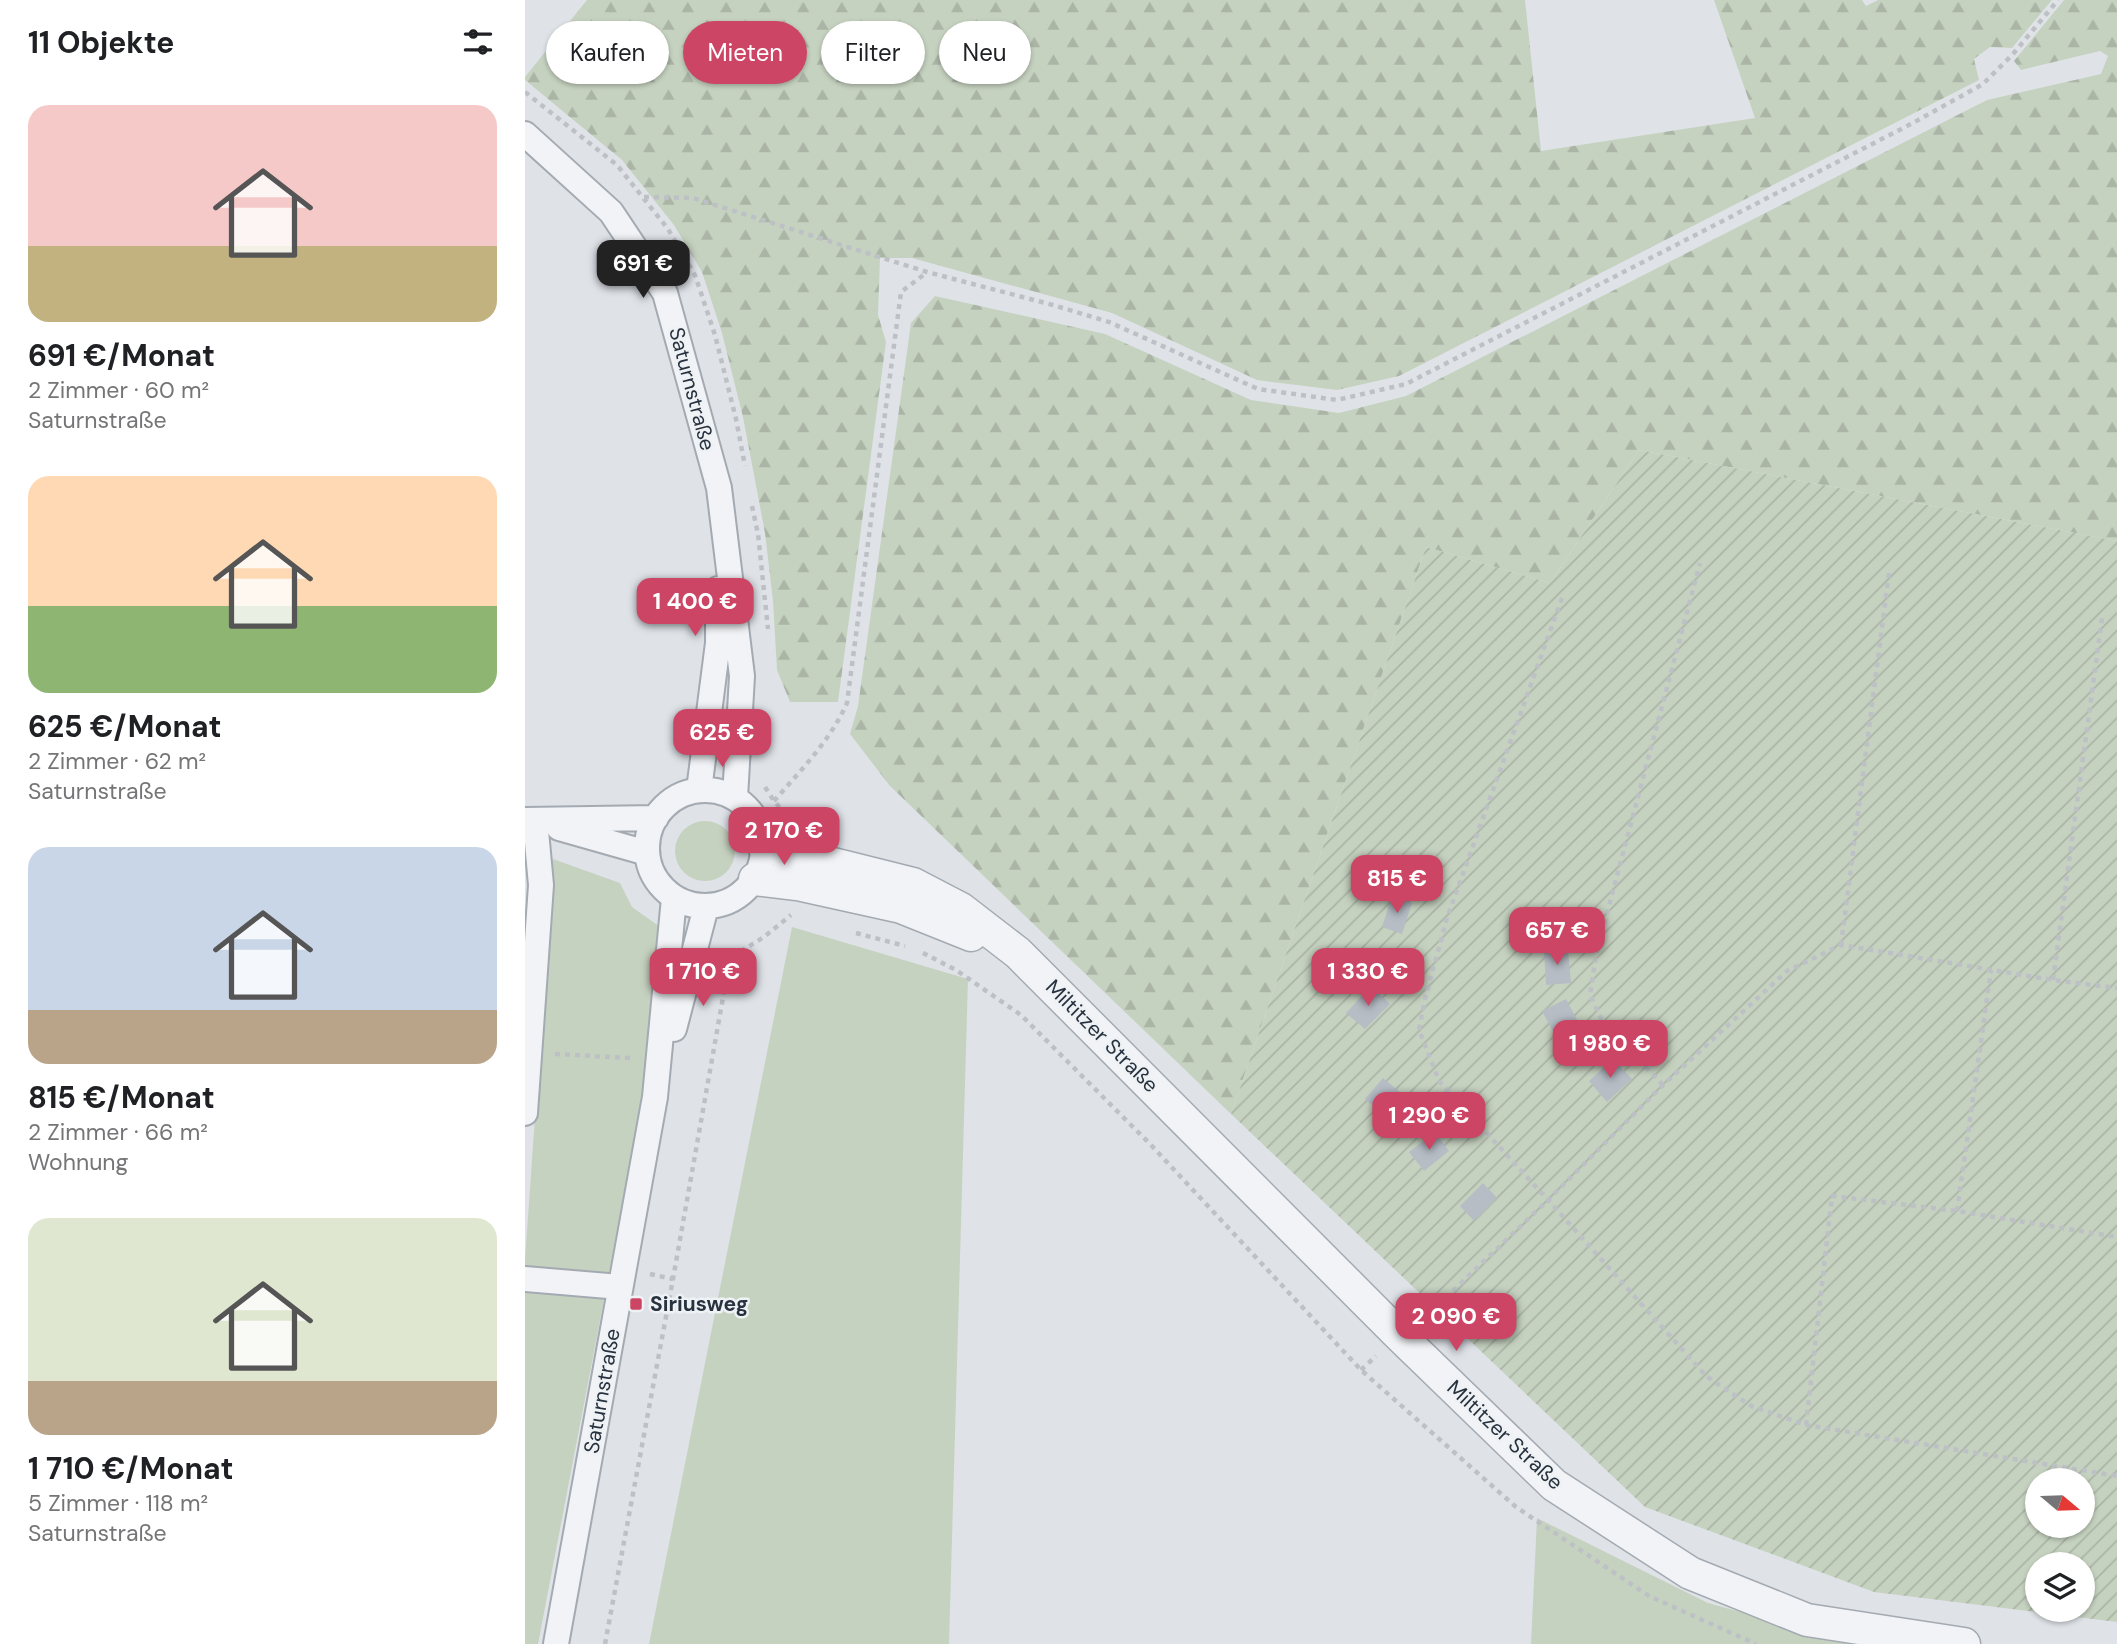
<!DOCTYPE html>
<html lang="de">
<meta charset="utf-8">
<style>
body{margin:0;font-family:"DM Sans",sans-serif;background:#f2f2f2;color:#202124;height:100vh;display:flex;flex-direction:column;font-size:26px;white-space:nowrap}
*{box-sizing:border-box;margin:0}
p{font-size:23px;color:#757577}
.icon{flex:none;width:38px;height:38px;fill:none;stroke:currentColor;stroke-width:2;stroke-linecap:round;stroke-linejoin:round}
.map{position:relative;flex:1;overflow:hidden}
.panel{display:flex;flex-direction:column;background:#fff;width:525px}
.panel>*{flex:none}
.hud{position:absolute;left:21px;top:21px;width:665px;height:63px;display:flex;gap:14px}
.needle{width:46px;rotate:109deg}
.buttons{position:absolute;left:1500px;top:1468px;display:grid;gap:14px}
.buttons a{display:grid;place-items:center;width:70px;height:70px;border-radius:50%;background:#fff;box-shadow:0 2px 5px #0004;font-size:35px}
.price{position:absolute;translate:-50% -60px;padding:0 16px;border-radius:14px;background:#cc4565;color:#fff;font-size:23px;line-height:46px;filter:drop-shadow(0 2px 4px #0008)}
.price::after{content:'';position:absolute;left:50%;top:42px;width:21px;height:16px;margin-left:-10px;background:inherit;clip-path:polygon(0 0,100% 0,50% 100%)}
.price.active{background:#222;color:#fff}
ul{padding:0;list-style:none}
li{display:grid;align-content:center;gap:14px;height:371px;padding:0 28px}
li span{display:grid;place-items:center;height:217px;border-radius:21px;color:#555}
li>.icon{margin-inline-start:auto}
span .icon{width:126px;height:126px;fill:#fffc;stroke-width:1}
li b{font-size:30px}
h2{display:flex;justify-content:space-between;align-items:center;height:84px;padding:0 28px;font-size:30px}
.tag{padding:0 24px;border-radius:32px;background:#fff;box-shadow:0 2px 5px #0004;font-size:24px;line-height:63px}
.tag.active{background:#cc4565;color:#fff}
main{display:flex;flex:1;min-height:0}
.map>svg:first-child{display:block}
</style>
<main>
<section class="panel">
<h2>11 Objekte<svg class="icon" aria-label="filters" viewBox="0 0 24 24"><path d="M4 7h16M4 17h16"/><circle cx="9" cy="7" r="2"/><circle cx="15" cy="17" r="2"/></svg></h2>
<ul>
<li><span style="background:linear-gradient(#f6c9c9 65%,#c2b280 0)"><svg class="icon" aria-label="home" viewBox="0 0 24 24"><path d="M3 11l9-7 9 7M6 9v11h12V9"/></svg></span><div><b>691 €/Monat</b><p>2 Zimmer · 60 m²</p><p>Saturnstraße</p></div></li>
<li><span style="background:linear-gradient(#ffd9b3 60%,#8fb573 0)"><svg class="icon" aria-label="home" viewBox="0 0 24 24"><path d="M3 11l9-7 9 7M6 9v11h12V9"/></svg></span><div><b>625 €/Monat</b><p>2 Zimmer · 62 m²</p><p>Saturnstraße</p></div></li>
<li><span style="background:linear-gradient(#c9d6e8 75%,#b9a48a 0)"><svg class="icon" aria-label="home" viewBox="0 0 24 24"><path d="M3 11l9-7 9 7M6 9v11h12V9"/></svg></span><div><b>815 €/Monat</b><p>2 Zimmer · 66 m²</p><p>Wohnung</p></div></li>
<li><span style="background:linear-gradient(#dfe7d0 75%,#b9a48a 0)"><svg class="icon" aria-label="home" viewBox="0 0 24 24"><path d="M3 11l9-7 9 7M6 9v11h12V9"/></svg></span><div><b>1 710 €/Monat</b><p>5 Zimmer · 118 m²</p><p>Saturnstraße</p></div></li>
</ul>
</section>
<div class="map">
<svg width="1592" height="1644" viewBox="0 0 1592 1644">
<defs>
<pattern id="forest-firs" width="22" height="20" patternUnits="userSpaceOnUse" patternTransform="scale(1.75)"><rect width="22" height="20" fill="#c6d2c0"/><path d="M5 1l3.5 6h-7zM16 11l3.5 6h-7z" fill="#aab5a6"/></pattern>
<pattern id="garden-furrows" width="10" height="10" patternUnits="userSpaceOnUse" patternTransform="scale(1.75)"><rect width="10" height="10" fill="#c6d2c0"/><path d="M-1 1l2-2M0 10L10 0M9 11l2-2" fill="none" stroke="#aab5a6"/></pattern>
</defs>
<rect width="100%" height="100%" fill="#dfe3e8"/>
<path fill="#c6d2c0" d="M150 851a30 30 0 1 1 60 0a30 30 0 1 1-60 0Z
M 28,859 L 95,883 L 107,907 L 138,929 L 127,1049 L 13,1644 L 0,1644 L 0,1260 Z
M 267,927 L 443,979 L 424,1644 L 124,1644 Z
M 1012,1518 L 1183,1603 L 1333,1644 L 1006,1644 Z"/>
<path fill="url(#forest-firs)" d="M 62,0 L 1000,0 L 1016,151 L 1230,118 L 1189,0 L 1337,0 L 1341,6 L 1353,0 L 1527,0 L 1487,48 L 1465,47 L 1449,59 L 1454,80 L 874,376 L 812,390 L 732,380 L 587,313 L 387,258 L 355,258 L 353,315 L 361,342 L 313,702 L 265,702 L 252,670 L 248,601 L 240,533 L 218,417 L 197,333 L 177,272 L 149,225 L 97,160 L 0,80 L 0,77 Z
M 1539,0 L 1592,0 L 1592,541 L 1114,450 L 1025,583 L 901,547 L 706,1114 L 365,786 L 325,734 L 333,706 L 386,323 L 410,296 L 580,334 L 726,400 L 814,413 L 881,396 L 1462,100 L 1576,74 L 1583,56 L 1575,51 L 1496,70 L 1489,61 Z"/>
<path fill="url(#garden-furrows)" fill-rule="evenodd" d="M 1114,450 L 1592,541 L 1592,1622 L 1349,1592 L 1120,1507 L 706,1114 L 901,547 L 1025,583 ZM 1512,1480 L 1558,1480 L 1558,1526 L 1512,1526 ZM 1512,1564 L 1558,1564 L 1558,1610 L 1512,1610 Z"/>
<path fill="#b6bdc5" d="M 867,896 L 887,903 L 877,934 L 857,927 Z
M 1043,949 L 1046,983 L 1021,985 L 1019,950 Z
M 846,986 L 865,1004 L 840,1029 L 821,1013 Z
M 1041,999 L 1057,1029 L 1033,1041 L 1017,1011 Z
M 1088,1059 L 1107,1079 L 1082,1102 L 1064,1081 Z
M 858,1078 L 876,1093 L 858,1114 L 840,1099 Z
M 905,1136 L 908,1139 L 913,1136 L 924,1151 L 899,1171 L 884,1152 Z
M 958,1183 L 972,1198 L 949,1221 L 935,1206 Z"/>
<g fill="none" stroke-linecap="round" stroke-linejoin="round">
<defs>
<path id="minor" d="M 0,134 L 86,212 L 140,293 L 194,488 L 217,676 L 210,798
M 174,790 L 193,643 L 193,589
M122 848a58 58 0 1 1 116 0a58 58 0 1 1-116 0Z
M 0,820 L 131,818
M 34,828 L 122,853
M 149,1029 L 181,907
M 0,1113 L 16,885 L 10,820
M 0,1279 L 95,1287
M 31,1644 L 130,1097 L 149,898"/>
<path id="tertiary" d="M 238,844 L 260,852 L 388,884 L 436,909 L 493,953 L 874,1335 L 1029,1485 L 1165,1573 L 1282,1620 L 1439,1644
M 230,879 L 272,884 L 376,907 L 446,935"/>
</defs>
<use href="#minor" stroke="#a4aab2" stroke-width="28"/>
<use href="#tertiary" stroke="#a4aab2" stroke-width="35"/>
<path stroke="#bdc1c6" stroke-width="4.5" stroke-dasharray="5 5" stroke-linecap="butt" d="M 0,92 L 92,165 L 143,229 L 170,275 L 190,335 L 211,419 L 220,466
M 119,197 L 168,198 L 402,272 L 528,305 L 584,322 L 733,389 L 812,400 L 881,384 L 1386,124 L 1458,84 L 1488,54 L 1533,0
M 227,506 L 233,534 L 243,629
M 1037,598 L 922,918 L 900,999 L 894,1030 L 914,1081 L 1023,1200 L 1181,1376 L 1226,1406 L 1281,1425 L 1592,1476
M 240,787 L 249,801 L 265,819
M 249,801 C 276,770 305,741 322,703 L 376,292 L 401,273
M 331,933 L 380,946
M 1316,945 L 1364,573
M 398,953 L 431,970 L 496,1015 L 626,1145 L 836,1370 L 991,1507 L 1124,1596 L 1231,1644
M 1528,980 L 1577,618
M 30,1054 L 105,1058
M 1138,1085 L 1079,1025 L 1065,995 L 1071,955 L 1175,563
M 1432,1211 L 1466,970
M 125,1274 L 148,1279
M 898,1317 L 910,1308 L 1023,1200 L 1138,1085 L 1262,971 L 1316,945 L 1528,980 L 1592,988
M 836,1370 L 851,1356
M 1281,1425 L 1307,1196 L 1432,1211 L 1592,1237
M 80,1644 L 148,1279 L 205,958 L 239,937 L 266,915"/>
<use href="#minor" stroke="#f1f3f6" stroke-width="24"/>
<use href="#tertiary" stroke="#f1f3f6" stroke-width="32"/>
</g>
<rect fill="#cc4565" stroke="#eef2f5" stroke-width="2.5" x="104" y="1297" width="14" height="14" rx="3.5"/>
<g text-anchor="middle" stroke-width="5" stroke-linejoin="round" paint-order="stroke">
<g font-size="21" fill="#28323f" stroke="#eef2f5">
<text transform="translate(167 389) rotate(75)" y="7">Saturnstraße</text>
<text transform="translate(577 1036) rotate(45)" y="7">Miltitzer Straße</text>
<text transform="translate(77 1391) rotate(-80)" y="7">Saturnstraße</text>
<text transform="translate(980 1435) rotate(43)" y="7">Miltitzer Straße</text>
</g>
<g font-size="21" font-weight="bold" fill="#28323f" stroke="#eef2f5" text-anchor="start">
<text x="125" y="1311">Siriusweg</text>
</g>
</g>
</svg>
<div class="buttons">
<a><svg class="needle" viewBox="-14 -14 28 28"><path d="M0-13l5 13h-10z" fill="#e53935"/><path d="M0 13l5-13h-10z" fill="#757577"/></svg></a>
<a><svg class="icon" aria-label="layers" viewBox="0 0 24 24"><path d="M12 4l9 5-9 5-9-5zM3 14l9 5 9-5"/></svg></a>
</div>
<b class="price active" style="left:118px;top:300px">691 €</b>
<b class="price" style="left:170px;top:638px">1 400 €</b>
<b class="price" style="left:197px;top:769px">625 €</b>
<b class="price" style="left:259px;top:867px">2 170 €</b>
<b class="price" style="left:872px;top:915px">815 €</b>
<b class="price" style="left:1032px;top:967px">657 €</b>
<b class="price" style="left:178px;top:1008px">1 710 €</b>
<b class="price" style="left:843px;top:1008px">1 330 €</b>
<b class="price" style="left:1085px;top:1080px">1 980 €</b>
<b class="price" style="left:904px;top:1152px">1 290 €</b>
<b class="price" style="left:931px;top:1353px">2 090 €</b>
<div class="hud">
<a class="tag">Kaufen</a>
<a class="tag active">Mieten</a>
<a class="tag">Filter</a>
<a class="tag">Neu</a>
</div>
</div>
</main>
